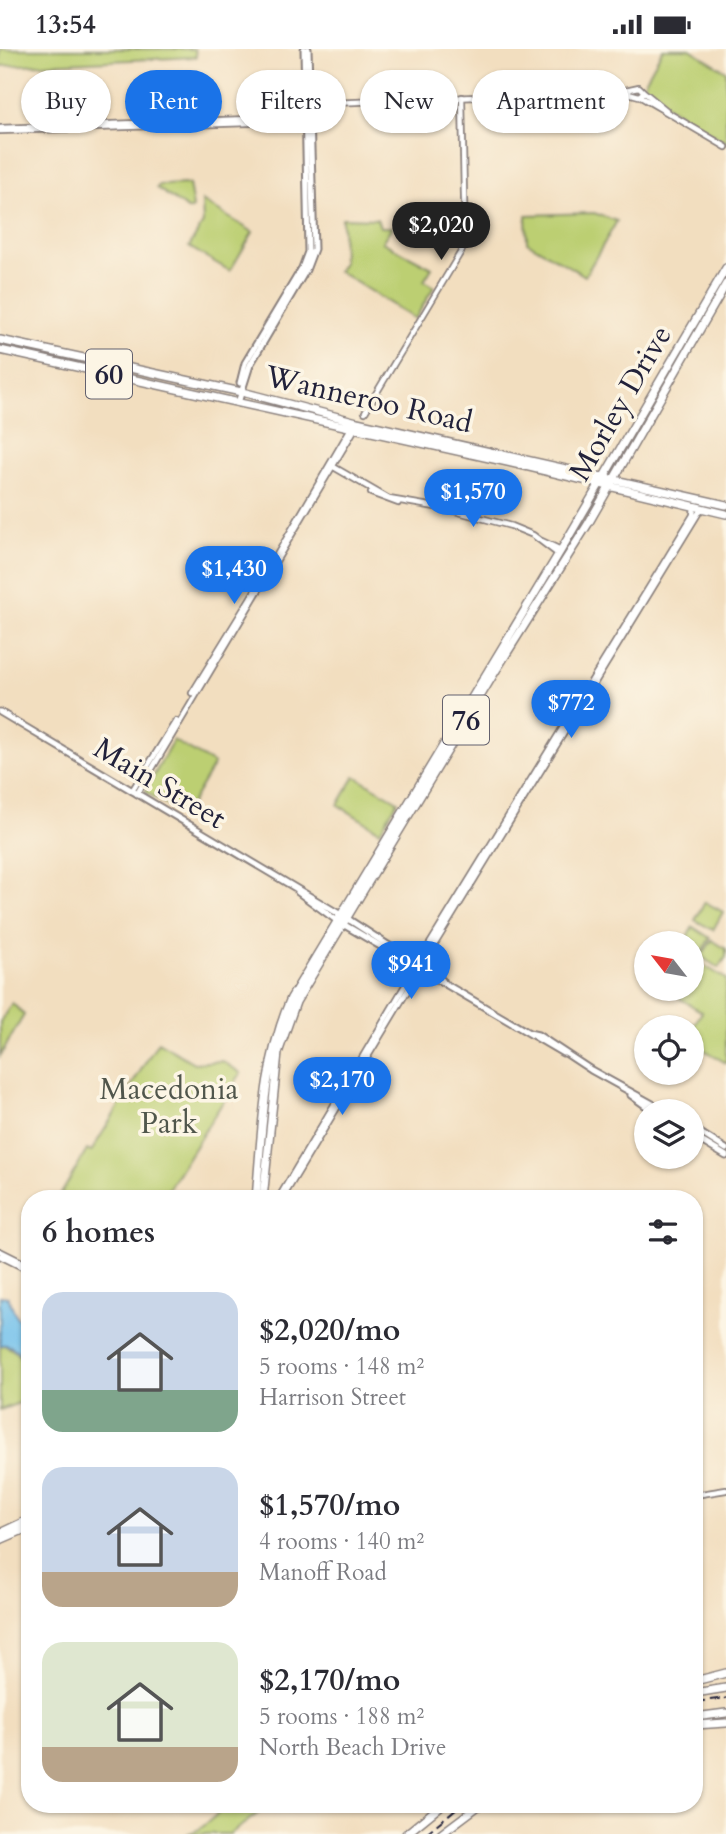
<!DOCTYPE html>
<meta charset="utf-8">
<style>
body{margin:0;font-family:Cardo,serif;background:#f7f7f7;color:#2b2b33;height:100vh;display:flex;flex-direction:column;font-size:26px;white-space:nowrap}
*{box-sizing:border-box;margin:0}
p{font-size:23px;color:#7c7c81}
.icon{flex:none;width:38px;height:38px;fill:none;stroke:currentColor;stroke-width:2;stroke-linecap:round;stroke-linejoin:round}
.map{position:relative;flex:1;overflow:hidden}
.panel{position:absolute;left:21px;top:1141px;width:682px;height:623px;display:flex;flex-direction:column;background:#fff;border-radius:28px;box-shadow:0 2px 5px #0004}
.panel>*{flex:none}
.hud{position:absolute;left:21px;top:21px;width:684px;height:63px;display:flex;gap:14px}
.needle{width:46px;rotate:301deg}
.tools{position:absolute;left:634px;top:882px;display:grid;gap:14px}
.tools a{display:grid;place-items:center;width:70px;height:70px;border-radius:50%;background:#fff;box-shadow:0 2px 5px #0004;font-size:35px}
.price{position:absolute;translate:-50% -60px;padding:0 16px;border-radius:24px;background:#1a73e8;color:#fff;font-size:23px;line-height:46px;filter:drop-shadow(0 2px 4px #0008)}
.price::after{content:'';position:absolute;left:50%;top:42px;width:21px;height:16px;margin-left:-10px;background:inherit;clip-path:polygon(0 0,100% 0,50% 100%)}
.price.selected{background:#222;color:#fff}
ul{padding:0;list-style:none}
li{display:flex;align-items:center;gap:21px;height:175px;padding:0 21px}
li span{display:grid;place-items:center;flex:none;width:196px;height:140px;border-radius:21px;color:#555}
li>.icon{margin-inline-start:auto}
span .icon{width:84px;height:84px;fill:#fffc;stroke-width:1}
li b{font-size:30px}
h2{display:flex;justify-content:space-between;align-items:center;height:84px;padding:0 21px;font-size:30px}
.chip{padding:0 24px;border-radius:32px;background:#fff;box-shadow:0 2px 5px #0004;font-size:24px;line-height:63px}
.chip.selected{background:#1a73e8;color:#fff}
.status{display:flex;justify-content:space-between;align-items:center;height:49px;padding:0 35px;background:#fff;direction:ltr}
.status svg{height:19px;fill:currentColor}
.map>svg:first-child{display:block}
</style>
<div class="status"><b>13:54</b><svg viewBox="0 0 49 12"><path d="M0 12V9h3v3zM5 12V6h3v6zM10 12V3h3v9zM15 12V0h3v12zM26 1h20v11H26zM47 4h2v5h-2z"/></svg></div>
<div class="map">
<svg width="726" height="1785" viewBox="0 0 726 1785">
<rect width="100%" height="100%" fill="#fcf5e5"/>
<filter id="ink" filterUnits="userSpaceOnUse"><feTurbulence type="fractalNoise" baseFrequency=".0143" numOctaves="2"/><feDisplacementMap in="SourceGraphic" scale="14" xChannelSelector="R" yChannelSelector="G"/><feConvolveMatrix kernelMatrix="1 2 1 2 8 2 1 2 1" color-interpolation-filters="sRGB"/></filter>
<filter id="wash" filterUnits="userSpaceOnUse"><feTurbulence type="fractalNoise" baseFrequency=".00686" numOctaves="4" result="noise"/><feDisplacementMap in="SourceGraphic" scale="28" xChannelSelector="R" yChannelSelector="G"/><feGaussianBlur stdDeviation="1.57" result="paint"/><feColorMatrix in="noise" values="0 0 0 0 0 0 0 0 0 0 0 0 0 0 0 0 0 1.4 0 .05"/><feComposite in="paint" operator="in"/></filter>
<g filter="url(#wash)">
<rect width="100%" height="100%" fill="#f2debf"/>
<path fill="#bccf72" stroke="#6f7856" stroke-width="2" d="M 0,0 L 195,0 L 196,8 L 0,17 Z
M 663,0 L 690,0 L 726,22 L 726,94 L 646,44 L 644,34 Z
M 189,135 L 193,159 L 189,161 L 157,139 L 159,136 Z
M 202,152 L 253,183 L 230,222 L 189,198 L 203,174 Z
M 594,164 L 617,172 L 585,227 L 527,193 L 526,166 Z
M 342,169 L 377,170 L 380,178 L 392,178 L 382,193 L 432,219 L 424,232 L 434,238 L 415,270 L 338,222 L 343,214 Z
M 173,691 L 214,715 L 184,766 L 145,743 Z
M 355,727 L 398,752 L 380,782 L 338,756 Z
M 705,853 L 723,863 L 713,881 L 695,871 Z
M 693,878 L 710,889 L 700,906 L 691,901 L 691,894 L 683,894 Z
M 712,891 L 726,900 L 726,908 L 719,919 L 701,908 Z
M 700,914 L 726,930 L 726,1014 L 691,993 L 691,981 L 702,963 L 679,949 L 684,940 L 691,940 L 691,928 Z
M 12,954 L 24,966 L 0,1007 L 0,973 Z
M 158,993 L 194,1014 L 222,1012 L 241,1024 L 162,1150 L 58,1150 L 87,1101 L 91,1103 Z
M 4,1296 C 27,1305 30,1328 30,1350 L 0,1361 L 0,1297 Z
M 229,1755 L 271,1755 L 230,1785 L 187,1785 L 200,1780 Z"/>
<path fill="#70c0ec" stroke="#497194" stroke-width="2" d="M 0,1247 L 8,1248 L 17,1269 L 30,1277 L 30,1320 C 22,1309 16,1293 0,1296 Z"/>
</g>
<g filter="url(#ink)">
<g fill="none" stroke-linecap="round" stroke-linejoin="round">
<defs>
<path id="minor" d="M 644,43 L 666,61
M 641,48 L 726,98
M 306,51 L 325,52
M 308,55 L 621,42 L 639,38 L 644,43 L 639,47 L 621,42
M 0,79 L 307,68
M 0,82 L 307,72
M 365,363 L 465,196 L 462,48
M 332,417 L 389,450 L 447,460 L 511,477 L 533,486 L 558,505
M 371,444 L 398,454
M 542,492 L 561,501
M 264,528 L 351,379
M 192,644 L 259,535
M 132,742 L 176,672
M 137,745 L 356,378
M 418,914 L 659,522 L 693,466 L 694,458
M 422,916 L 701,460
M 278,1150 L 416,918
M 282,1150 L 420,921
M 0,1202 L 30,1217
M 0,1207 L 30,1222
M 695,1446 L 726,1441"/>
<path id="major" d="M 240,334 L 245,314 L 302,219 L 308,203 L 304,0
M 238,354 L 250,316 L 306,221 L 314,200 L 308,0
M 0,663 L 351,872 L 442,931
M 298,843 L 336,871 L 563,1004
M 529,984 L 538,986 L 591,1021 L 665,1062
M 631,1046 L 653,1062
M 691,1078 L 726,1100
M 691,1086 L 726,1107"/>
<path id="highway" d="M 0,291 L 246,344 L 357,373 L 726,456
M 0,301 L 525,417 L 726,465
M 256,1150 C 262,1082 263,1012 291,949 L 561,501 L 726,219
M 263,1150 L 278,1004 L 296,953 L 495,623 L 588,475 L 726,235
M 0,1484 L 30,1470
M 0,1491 L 30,1478
M 695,1632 L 726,1624
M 695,1644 L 726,1639
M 695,1668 L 726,1664
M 695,1676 L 726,1674
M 406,1785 L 443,1755
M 441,1785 L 481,1755"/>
</defs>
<use href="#minor" stroke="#8a807d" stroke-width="8"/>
<use href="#major" stroke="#8a807d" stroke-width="9"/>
<use href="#highway" stroke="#8a807d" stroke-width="10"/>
<use href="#minor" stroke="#fff" stroke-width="4.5"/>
<use href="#major" stroke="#fff" stroke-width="5"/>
<use href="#highway" stroke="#fff" stroke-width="7"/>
<path stroke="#22223b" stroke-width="2" stroke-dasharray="10 5" stroke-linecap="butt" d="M 695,1653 L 726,1649
M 425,1785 L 462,1755"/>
</g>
</g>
<g text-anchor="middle" stroke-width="7" stroke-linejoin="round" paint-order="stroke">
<g fill="#fcf5e5" stroke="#63616e" stroke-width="2">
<rect x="86" y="300.5" width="46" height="49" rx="5"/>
<rect x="443" y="646.5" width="46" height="49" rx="5"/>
</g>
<g font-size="28" font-weight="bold" fill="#22223b">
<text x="109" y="335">60</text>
<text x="466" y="681">76</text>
</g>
<g font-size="30" fill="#22223b" stroke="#fcf5e5">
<text transform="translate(369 350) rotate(13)" y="10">Wanneroo Road</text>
<text transform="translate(620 354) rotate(-60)" y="10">Morley Drive</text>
<text transform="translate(160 734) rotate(31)" y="10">Main Street</text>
</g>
<g font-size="30" fill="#50564c" stroke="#fcf5e5">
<text x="169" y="1050">Macedonia<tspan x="169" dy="34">Park</tspan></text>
</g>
</g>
</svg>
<div class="tools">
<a><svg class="needle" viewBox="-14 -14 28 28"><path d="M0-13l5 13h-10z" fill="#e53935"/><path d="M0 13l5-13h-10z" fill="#7c7c81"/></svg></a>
<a><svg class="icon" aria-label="locate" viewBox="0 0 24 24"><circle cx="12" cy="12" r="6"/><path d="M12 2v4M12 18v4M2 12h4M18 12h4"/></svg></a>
<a><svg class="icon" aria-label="layers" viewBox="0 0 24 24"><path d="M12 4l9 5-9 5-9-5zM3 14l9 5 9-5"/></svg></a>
</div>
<b class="price selected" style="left:441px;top:213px">$2,020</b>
<b class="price" style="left:473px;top:480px">$1,570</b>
<b class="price" style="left:234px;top:557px">$1,430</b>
<b class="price" style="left:571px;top:691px">$772</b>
<b class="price" style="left:411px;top:952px">$941</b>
<b class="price" style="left:342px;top:1068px">$2,170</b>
<div class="hud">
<a class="chip">Buy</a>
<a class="chip selected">Rent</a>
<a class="chip">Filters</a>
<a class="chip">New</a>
<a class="chip">Apartment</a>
</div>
<section class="panel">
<h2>6 homes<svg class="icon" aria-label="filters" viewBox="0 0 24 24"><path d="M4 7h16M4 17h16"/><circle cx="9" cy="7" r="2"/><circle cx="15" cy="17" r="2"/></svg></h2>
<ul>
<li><span style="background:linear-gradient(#c9d6e8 70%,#7fa58c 0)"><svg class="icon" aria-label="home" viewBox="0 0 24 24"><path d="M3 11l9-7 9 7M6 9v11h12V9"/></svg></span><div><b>$2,020/mo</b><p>5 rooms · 148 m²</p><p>Harrison Street</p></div></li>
<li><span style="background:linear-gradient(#c9d6e8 75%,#b9a48a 0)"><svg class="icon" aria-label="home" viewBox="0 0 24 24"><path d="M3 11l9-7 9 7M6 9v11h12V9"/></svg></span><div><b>$1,570/mo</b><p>4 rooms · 140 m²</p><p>Manoff Road</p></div></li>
<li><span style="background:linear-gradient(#dfe7d0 75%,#b9a48a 0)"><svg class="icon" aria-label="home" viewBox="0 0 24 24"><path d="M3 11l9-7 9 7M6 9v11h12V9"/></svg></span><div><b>$2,170/mo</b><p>5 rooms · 188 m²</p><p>North Beach Drive</p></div></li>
</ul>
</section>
</div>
